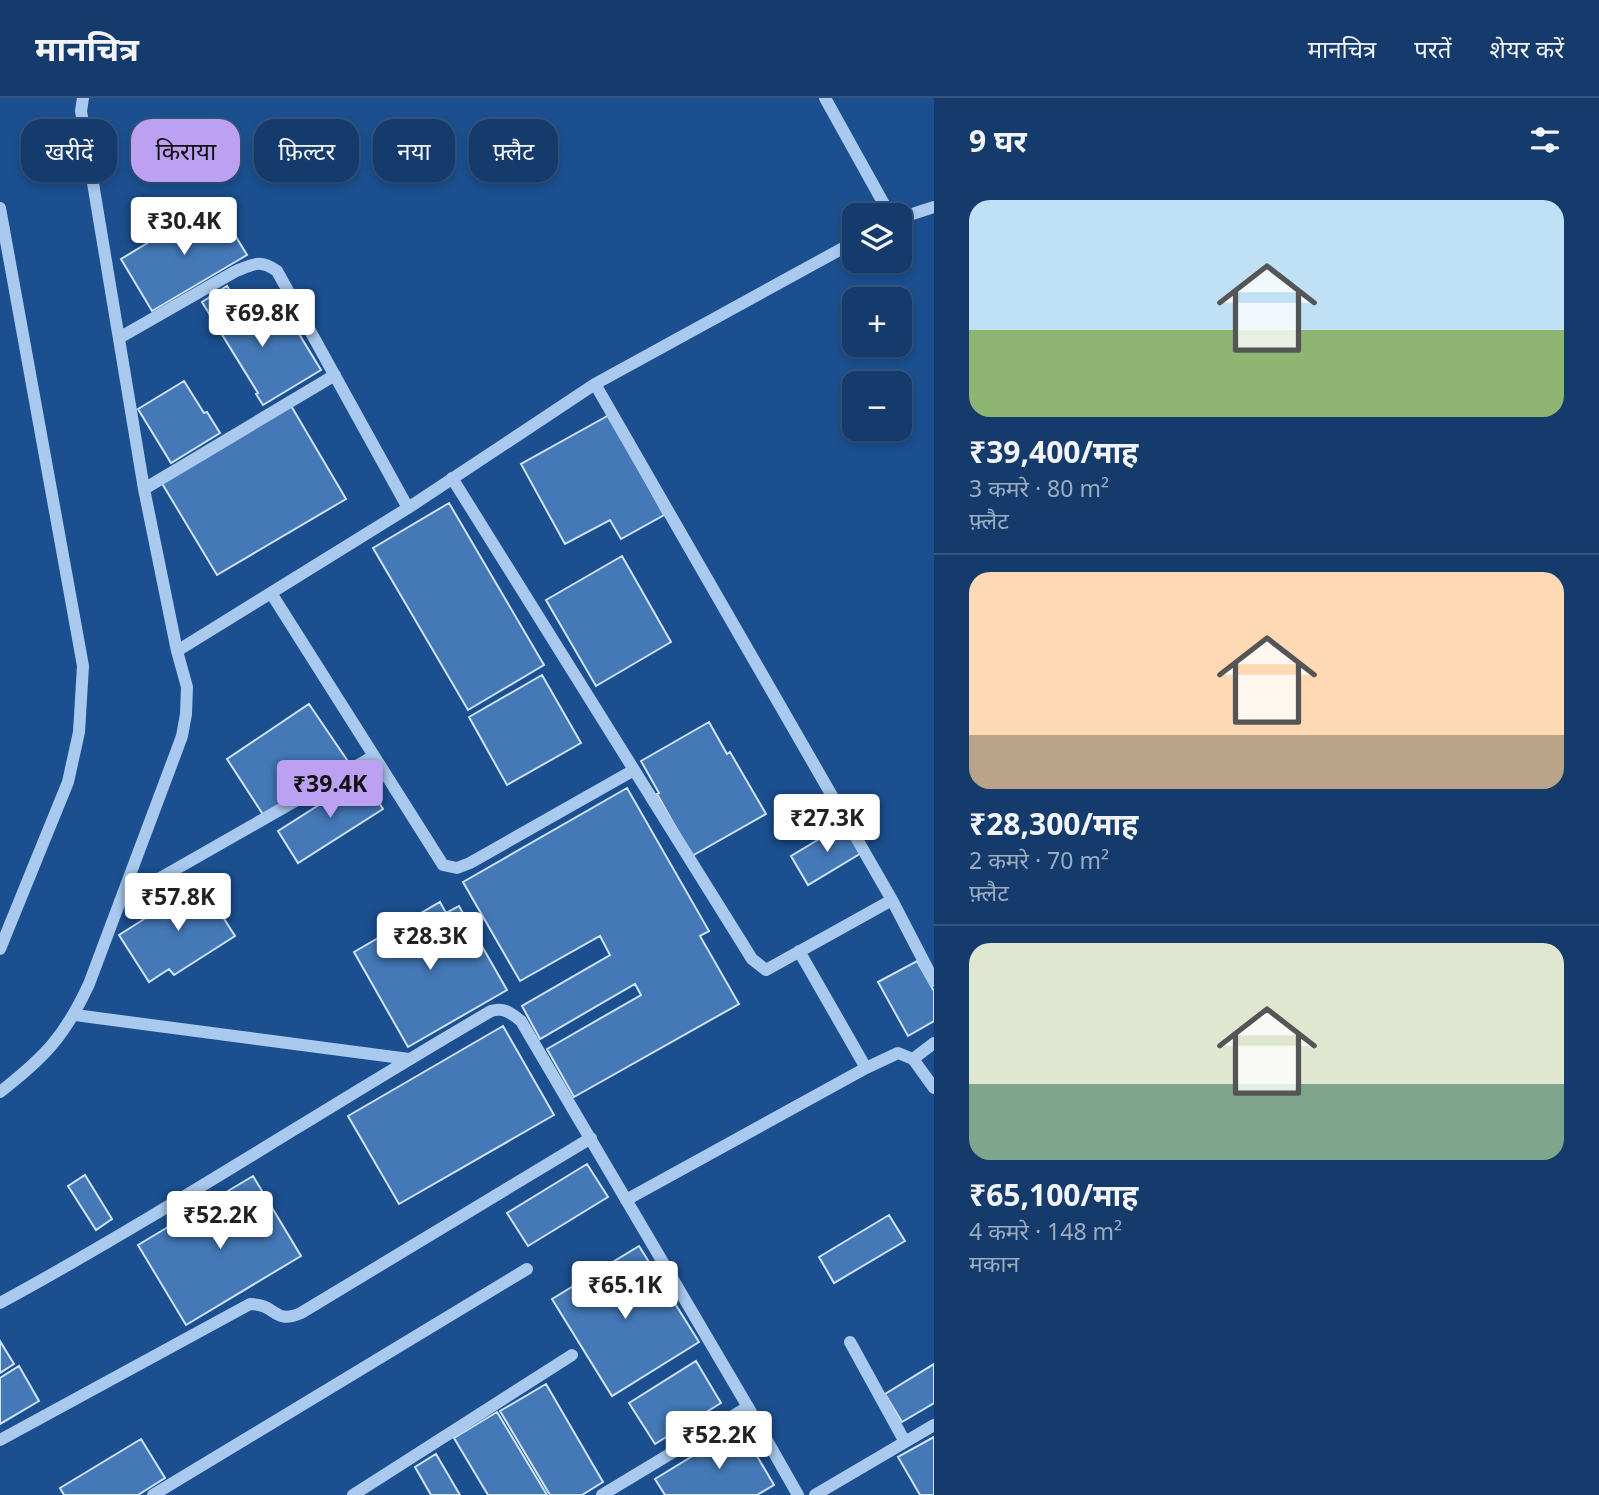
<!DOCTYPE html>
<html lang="hi">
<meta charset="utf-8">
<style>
body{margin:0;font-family:"Noto Sans","Noto Sans Devanagari",sans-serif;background:#214673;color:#f1f3f6;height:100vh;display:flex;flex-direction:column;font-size:26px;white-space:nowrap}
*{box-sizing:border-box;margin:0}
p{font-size:23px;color:#9dadc1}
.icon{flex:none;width:38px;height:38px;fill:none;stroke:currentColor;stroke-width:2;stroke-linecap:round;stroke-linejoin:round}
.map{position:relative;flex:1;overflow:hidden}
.sheet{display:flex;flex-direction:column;background:#143b6b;width:665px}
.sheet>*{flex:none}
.guide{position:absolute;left:21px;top:21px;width:665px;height:63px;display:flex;gap:14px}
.buttons{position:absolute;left:842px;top:105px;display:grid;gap:14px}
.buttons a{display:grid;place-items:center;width:70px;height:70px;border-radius:14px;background:#143b6b;box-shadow:0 4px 10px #0003,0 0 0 2px #33557e;font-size:35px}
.price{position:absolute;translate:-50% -60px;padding:0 16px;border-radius:7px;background:#fff;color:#222;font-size:23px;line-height:46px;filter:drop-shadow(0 2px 4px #0008)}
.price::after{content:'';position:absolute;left:50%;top:42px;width:21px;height:16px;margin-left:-10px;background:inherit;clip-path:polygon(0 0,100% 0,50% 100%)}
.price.on{background:#bca0f2;color:#111}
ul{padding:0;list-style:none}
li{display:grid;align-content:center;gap:14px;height:371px;padding:0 35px}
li+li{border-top:2px solid #33557e}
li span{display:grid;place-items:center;height:217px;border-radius:21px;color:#555}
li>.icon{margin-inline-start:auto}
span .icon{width:126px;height:126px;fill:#fffc;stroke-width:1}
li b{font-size:30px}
h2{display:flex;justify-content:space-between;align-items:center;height:84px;padding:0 35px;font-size:30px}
.pill{padding:0 24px;border-radius:21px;background:#143b6b;box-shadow:0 4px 10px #0003,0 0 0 2px #33557e;font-size:24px;line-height:63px}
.pill.on{background:#bca0f2;color:#111}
header{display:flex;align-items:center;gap:42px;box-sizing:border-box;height:98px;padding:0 35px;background:#143b6b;border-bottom:2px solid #33557e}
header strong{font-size:33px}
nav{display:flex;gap:38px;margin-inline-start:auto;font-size:24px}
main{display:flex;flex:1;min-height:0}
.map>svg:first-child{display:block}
</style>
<header>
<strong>मानचित्र</strong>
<nav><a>मानचित्र</a><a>परतें</a><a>शेयर करें</a></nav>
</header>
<main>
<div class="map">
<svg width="934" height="1397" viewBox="0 0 934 1397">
<rect width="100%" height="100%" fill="#1b4f8f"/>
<path fill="#4478b7" stroke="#cfe3fa" stroke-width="2" d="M 215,104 L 247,157 L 152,213 L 121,161 Z
M 227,188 L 260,242 L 291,223 L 321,272 L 263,307 L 256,296 L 258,295 L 202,204 Z
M 184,283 L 204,315 L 207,314 L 220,335 L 171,365 L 138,311 Z
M 290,306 L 346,401 L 217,477 L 160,382 Z
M 609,317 L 664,417 L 621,441 L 610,422 L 565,446 L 521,366 Z
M 449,405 L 544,567 L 468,612 L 373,450 Z
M 622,458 L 671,544 L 596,588 L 546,502 Z
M 542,577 L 581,645 L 507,687 L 469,619 Z
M 309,606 L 347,662 L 264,718 L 227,661 Z
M 709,624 L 727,656 L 730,654 L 766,716 L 692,758 L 657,696 L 659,695 L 641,663 Z
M 363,679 L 383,711 L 298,765 L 278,733 Z
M 627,690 L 709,833 L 700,838 L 739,906 L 574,999 L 547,951 L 641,897 L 635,886 L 540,941 L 522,908 L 610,857 L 600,838 L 520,883 L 463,784 Z
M 846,725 L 863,754 L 808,787 L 791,758 Z
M 198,780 L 235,838 L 174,877 L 169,871 L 149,884 L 119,837 L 152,816 L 149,812 L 163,803 L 176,823 L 180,820 L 167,800 Z
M 440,804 L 446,815 L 459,808 L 507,892 L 408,949 L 354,854 Z
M 917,863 L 934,893 L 934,923 L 908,938 L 878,884 Z
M 503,928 L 554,1017 L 399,1106 L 348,1018 Z
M 587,1066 L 608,1099 L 528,1148 L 507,1115 Z
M 85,1077 L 112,1121 L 96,1132 L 68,1088 Z
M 253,1078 L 301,1158 L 186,1227 L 138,1147 Z
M 889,1117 L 905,1143 L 834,1185 L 819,1159 Z
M 639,1148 L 699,1244 L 612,1298 L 552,1201 Z
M 0,1243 L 14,1266 L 0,1275 Z
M 696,1263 L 721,1305 L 655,1346 L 629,1305 Z
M 934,1266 L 934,1305 L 902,1324 L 885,1296 Z
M 19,1268 L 39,1303 L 0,1326 L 0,1280 Z
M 546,1286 L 603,1384 L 582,1397 L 550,1397 L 500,1313 Z
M 497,1314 L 547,1397 L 488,1397 L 454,1340 Z
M 740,1329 L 774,1387 L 757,1397 L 665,1397 L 655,1381 Z
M 934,1339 L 934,1397 L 920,1397 L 898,1359 Z
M 141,1341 L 165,1380 L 138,1397 L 64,1397 L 60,1390 Z
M 436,1356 L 460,1397 L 431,1397 L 415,1369 Z"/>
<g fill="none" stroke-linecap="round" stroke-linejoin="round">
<path stroke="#a9c9ee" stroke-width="12" d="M 825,0 L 890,117
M 0,110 L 83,568 L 79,634 L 68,684 L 0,851
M 900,120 L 934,109
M 119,240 L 236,173 C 254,166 260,161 277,173 L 408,410
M 595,286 L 892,802 L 934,883
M 452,380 L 752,861 L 766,872 L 892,802
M 144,391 L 335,277
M 271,495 L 443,767 L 457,770 L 470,765 L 634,672
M 177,553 L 408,410 L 595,286 L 854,144
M 120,803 L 374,658
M 799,853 L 866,970
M 75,917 L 409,961
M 913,961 L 934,945
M 0,994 C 45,959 65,938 89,886 L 175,657 L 182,638 L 186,616 L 187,589 L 177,553 L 144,391 L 81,13 L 83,0
M 626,1102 L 866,970 L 898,955 L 913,961 L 934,990
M 0,1205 C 167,1114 326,1009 491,913 C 504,909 511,915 521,923 L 748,1309
M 850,1244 L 905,1344
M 0,1342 L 250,1206 C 277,1206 273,1227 301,1215 L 591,1040
M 153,1397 L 527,1171
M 353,1397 L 572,1257
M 602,1397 L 748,1309 L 798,1397
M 815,1397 L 934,1327"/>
</g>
</svg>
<div class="buttons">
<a><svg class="icon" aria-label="layers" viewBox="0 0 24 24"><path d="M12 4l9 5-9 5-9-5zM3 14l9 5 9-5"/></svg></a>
<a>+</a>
<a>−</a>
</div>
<b class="price" style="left:184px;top:159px">₹30.4K</b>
<b class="price" style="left:262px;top:251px">₹69.8K</b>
<b class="price on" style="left:330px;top:722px">₹39.4K</b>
<b class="price" style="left:827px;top:756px">₹27.3K</b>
<b class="price" style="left:178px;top:835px">₹57.8K</b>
<b class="price" style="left:430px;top:874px">₹28.3K</b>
<b class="price" style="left:220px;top:1153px">₹52.2K</b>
<b class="price" style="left:625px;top:1223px">₹65.1K</b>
<b class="price" style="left:719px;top:1373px">₹52.2K</b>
<div class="guide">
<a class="pill">खरीदें</a>
<a class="pill on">किराया</a>
<a class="pill">फ़िल्टर</a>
<a class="pill">नया</a>
<a class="pill">फ़्लैट</a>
</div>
</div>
<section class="sheet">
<h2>9 घर<svg class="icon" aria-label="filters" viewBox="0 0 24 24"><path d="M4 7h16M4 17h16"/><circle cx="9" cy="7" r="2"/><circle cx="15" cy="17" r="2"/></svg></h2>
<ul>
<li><span style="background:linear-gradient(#bfe0f5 60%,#8fb573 0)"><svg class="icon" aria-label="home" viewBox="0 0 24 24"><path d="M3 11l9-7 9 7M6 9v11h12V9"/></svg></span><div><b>₹39,400/माह</b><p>3 कमरे · 80 m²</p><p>फ़्लैट</p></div></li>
<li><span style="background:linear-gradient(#ffd9b3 75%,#b9a48a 0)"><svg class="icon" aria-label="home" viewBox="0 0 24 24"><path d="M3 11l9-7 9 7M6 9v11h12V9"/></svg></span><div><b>₹28,300/माह</b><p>2 कमरे · 70 m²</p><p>फ़्लैट</p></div></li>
<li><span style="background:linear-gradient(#dfe7d0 65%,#7fa58c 0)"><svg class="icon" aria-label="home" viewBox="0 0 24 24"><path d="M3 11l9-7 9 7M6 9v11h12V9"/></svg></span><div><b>₹65,100/माह</b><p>4 कमरे · 148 m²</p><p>मकान</p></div></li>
</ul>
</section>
</main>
